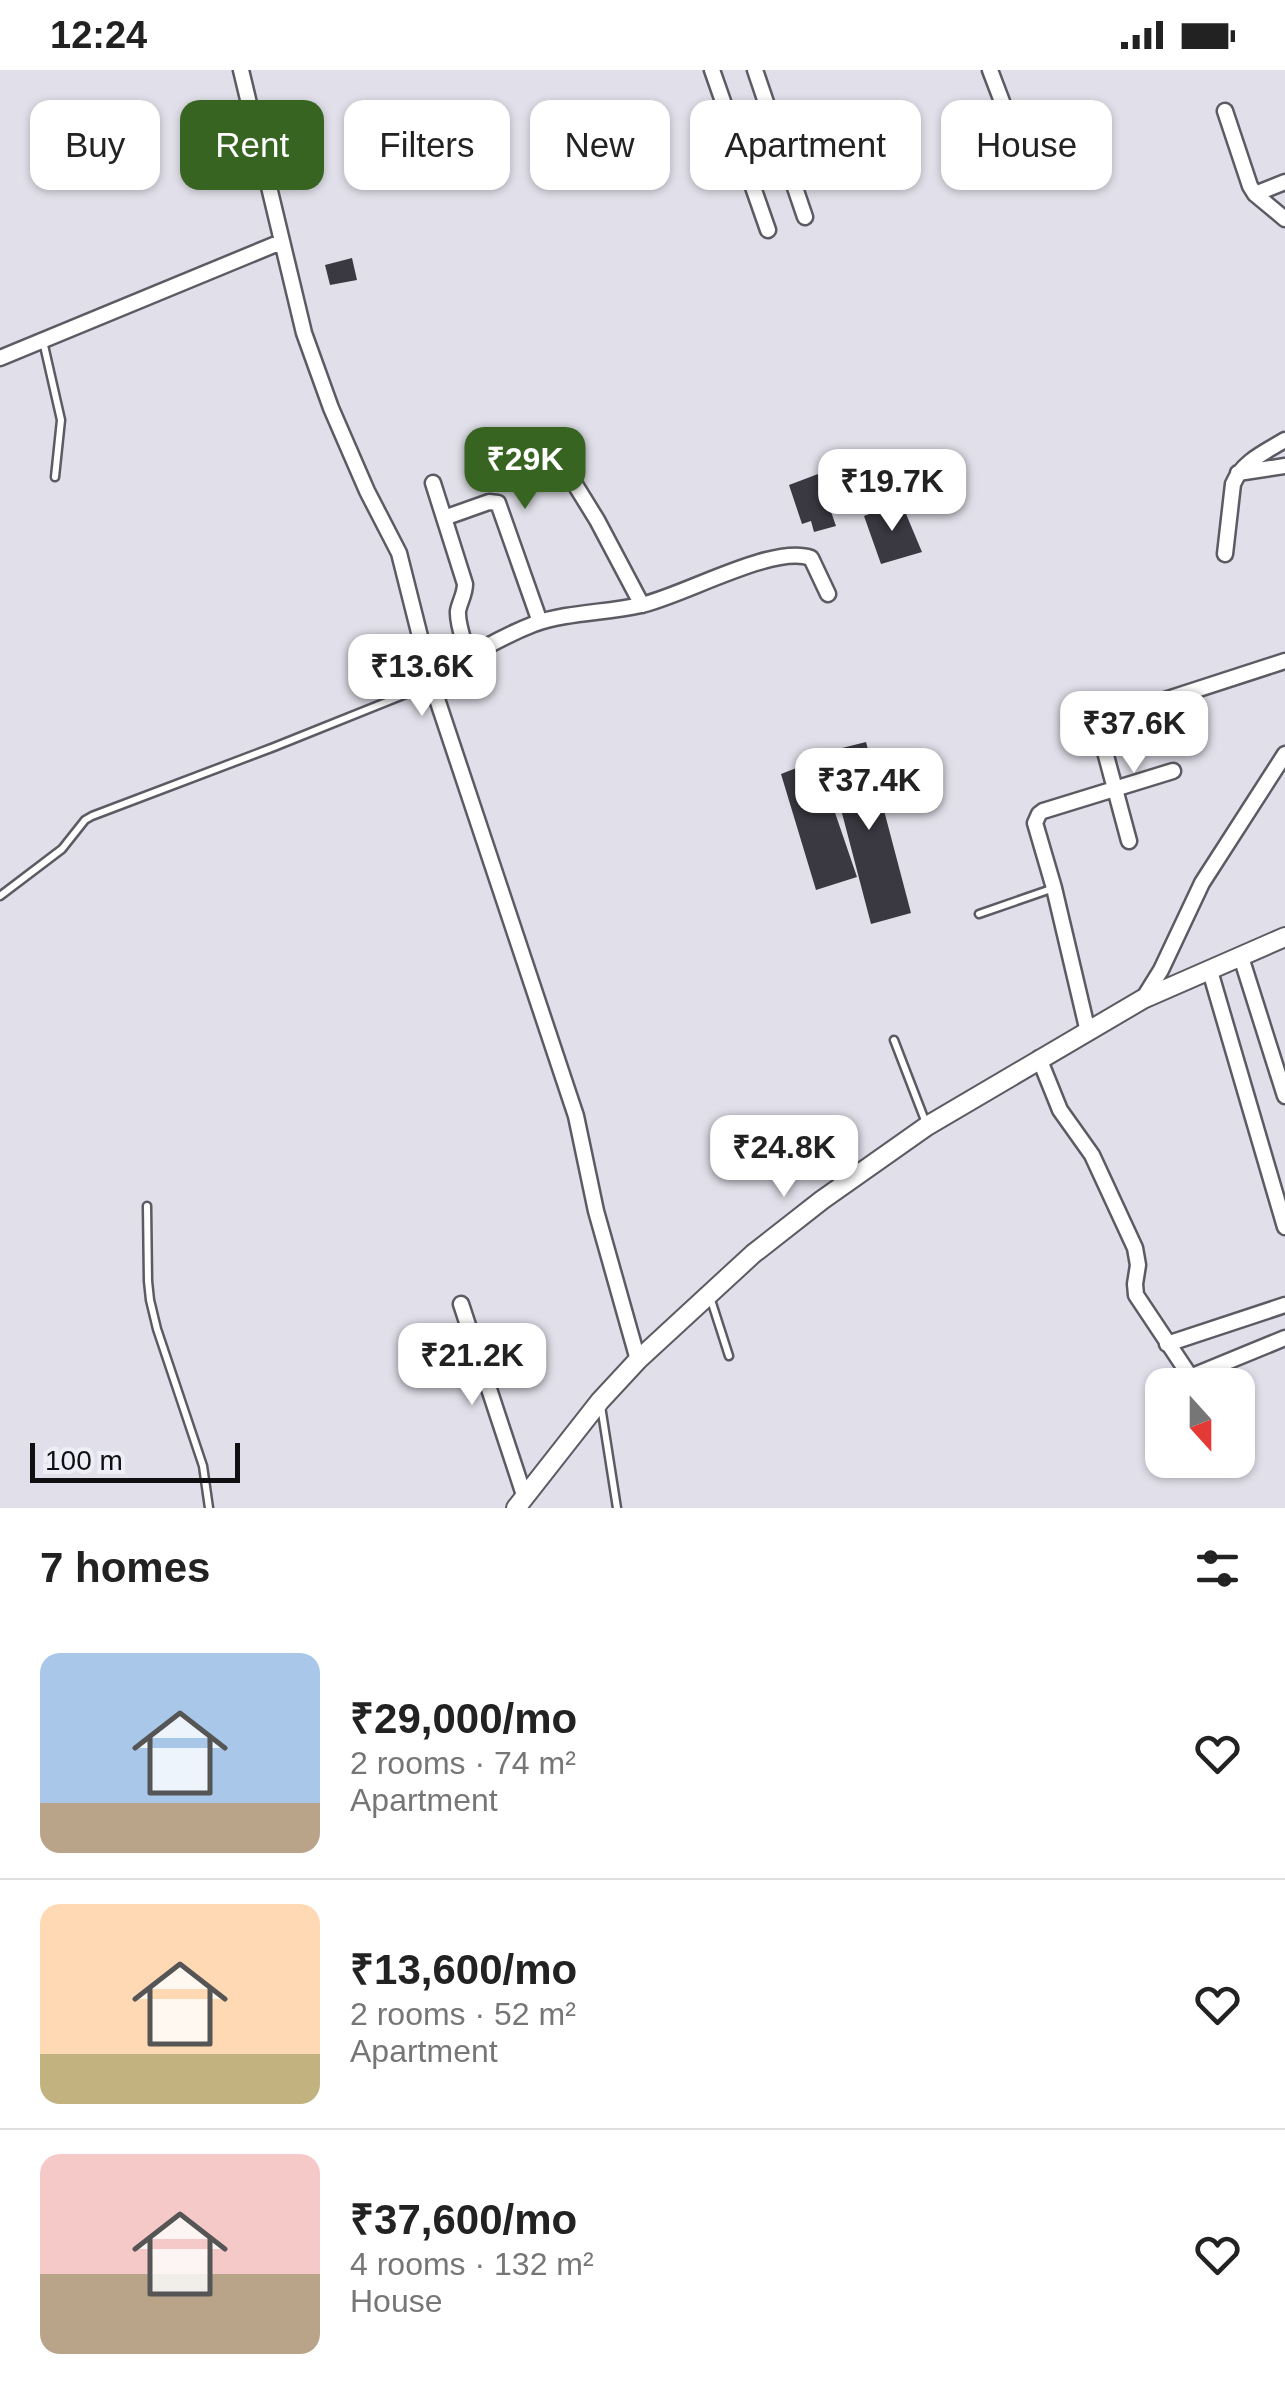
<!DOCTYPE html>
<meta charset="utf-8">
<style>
body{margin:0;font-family:Arial,sans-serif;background:#f6f6f6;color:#222;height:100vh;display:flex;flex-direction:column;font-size:38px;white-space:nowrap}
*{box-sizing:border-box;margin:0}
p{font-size:32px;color:#767676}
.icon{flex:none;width:55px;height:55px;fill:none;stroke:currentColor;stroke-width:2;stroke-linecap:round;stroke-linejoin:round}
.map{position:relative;height:1438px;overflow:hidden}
.drawer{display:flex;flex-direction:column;background:#fff;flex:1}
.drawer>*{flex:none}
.hud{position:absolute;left:30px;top:30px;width:1225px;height:90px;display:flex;gap:20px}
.needle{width:65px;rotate:159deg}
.fabs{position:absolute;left:1145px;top:1298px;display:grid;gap:20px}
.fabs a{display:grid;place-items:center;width:110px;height:110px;border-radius:20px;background:#fff;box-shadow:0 2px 8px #0004;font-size:50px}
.scale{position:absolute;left:30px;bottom:25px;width:210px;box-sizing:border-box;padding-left:10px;border:5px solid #101013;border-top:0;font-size:28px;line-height:35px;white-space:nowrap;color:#101013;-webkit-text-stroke:8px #eeeef7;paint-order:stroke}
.price{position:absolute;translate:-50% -85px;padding:0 22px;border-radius:20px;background:#fff;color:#222;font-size:32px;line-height:65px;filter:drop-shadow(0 2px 5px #0008)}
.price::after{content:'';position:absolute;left:50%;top:60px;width:30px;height:22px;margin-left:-15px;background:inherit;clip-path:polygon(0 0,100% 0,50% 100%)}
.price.active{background:#386422;color:#fff}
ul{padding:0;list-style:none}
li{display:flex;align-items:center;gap:30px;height:250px;padding:0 40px}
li+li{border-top:2px solid #e0e0e0}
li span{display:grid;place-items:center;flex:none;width:280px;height:200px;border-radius:20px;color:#555}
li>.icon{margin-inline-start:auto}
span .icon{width:120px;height:120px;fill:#fffc;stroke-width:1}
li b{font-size:42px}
h2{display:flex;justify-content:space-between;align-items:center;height:120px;padding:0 40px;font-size:42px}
.pill{padding:0 35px;border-radius:20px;background:#fff;box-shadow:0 2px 8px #0004;font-size:35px;line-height:90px}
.pill.active{background:#386422;color:#fff}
.status{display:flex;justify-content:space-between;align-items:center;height:70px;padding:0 50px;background:#fff;direction:ltr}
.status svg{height:28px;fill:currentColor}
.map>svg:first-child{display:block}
</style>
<div class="status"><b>12:24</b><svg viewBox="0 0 49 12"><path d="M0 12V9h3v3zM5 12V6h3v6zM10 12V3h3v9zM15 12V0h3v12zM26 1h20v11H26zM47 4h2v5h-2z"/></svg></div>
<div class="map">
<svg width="1285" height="1438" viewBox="0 0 1285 1438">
<rect width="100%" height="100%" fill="#e1e0ea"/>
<path fill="#3a3941" d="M 352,188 L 357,210 L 330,215 L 325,195 Z
M 818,404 L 836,456 L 814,462 L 811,451 L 802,454 L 789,415 Z
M 901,432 L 922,482 L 881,494 L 864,446 Z
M 866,672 L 911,843 L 871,854 L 826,682 Z
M 817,690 L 857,807 L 816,820 L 781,704 Z"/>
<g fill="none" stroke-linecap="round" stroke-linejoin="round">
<defs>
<path id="service" d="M 43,271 L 61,350 L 55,407
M 0,826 L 62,779 L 85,750 L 92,746 L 274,677 L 431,614
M 979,844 L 1054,818
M 894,970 L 926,1053
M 147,1136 L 148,1211 L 150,1230 L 157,1259 L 203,1396 L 209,1438
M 711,1230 L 729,1286
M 601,1336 L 617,1438"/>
<path id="minor" d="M 241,0 L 304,263 L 331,338 L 367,421 L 399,483 L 432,614 L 576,1046 L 596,1141 L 638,1290
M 712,0 L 768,160
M 755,0 L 805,147
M 990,0 L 1025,92
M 1225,41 L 1250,116 L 1255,124 L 1285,149
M 1255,124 L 1285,112
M 0,288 L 281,172
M 563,395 L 597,450 L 642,535
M 1238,403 L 1285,396
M 433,413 L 465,514 C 465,524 460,531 458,541 C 457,555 465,573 468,586
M 444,448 L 489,432 L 498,433 L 540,552
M 1225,484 L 1233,414 C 1242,392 1265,382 1285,370
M 432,609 C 464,589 498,568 534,554 C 568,542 606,543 641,535 C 683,526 773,474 811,488 L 828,524
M 1129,771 L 1097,652 L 1285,591
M 1241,887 L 1285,1026
M 1210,901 L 1285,1157
M 1143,929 L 1161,900 L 1202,813 L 1285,684
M 1088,962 L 1054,818 L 1035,753 L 1039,744 L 1043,741 L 1173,701
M 1039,988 L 1060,1040 L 1092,1085 L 1135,1178 L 1138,1195 L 1135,1214 L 1136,1225 L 1196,1315
M 461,1234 L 525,1428
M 1167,1274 L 1285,1235
M 1190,1307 L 1285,1268"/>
<path id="tertiary" d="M 516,1438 L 600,1331 L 638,1290 L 753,1184 L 822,1130 L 927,1056 L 1143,929 L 1285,867"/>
</defs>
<use href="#service" stroke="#5b5b63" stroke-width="11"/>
<use href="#minor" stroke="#5b5b63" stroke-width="19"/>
<use href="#tertiary" stroke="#5b5b63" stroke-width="22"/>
<use href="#service" stroke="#fff" stroke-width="6"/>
<use href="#minor" stroke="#fff" stroke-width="14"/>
<use href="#tertiary" stroke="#fff" stroke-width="18"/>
</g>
</svg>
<div class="fabs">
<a><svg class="needle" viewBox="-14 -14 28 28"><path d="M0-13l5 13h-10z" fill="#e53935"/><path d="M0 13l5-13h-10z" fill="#767676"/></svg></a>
</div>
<div class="scale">100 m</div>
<b class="price active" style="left:525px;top:442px">₹29K</b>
<b class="price" style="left:892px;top:464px">₹19.7K</b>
<b class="price" style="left:422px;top:649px">₹13.6K</b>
<b class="price" style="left:1134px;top:706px">₹37.6K</b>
<b class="price" style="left:869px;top:763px">₹37.4K</b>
<b class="price" style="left:784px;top:1130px">₹24.8K</b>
<b class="price" style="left:472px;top:1338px">₹21.2K</b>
<div class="hud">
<a class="pill">Buy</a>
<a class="pill active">Rent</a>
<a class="pill">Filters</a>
<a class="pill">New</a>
<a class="pill">Apartment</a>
<a class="pill">House</a>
</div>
</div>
<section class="drawer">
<h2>7 homes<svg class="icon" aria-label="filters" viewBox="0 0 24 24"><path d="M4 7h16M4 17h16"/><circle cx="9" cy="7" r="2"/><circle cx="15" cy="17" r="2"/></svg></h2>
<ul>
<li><span style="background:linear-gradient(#a9c7e8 75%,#b9a48a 0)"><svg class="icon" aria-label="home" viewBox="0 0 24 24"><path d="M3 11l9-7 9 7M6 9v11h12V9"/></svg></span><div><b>₹29,000/mo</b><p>2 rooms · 74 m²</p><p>Apartment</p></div><svg class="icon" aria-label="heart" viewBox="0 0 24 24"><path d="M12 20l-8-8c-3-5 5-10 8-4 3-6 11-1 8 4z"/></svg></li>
<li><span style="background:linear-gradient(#ffd9b3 75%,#c2b280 0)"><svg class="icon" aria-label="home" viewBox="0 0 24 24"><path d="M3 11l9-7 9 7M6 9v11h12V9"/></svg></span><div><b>₹13,600/mo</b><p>2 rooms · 52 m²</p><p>Apartment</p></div><svg class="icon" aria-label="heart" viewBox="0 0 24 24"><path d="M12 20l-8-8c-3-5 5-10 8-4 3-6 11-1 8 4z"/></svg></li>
<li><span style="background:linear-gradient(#f6c9c9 60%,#b9a48a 0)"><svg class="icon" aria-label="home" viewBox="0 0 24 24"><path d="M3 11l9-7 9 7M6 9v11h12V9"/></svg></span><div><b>₹37,600/mo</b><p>4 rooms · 132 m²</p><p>House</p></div><svg class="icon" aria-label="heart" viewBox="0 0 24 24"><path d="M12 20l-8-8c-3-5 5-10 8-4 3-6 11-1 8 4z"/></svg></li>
</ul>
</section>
